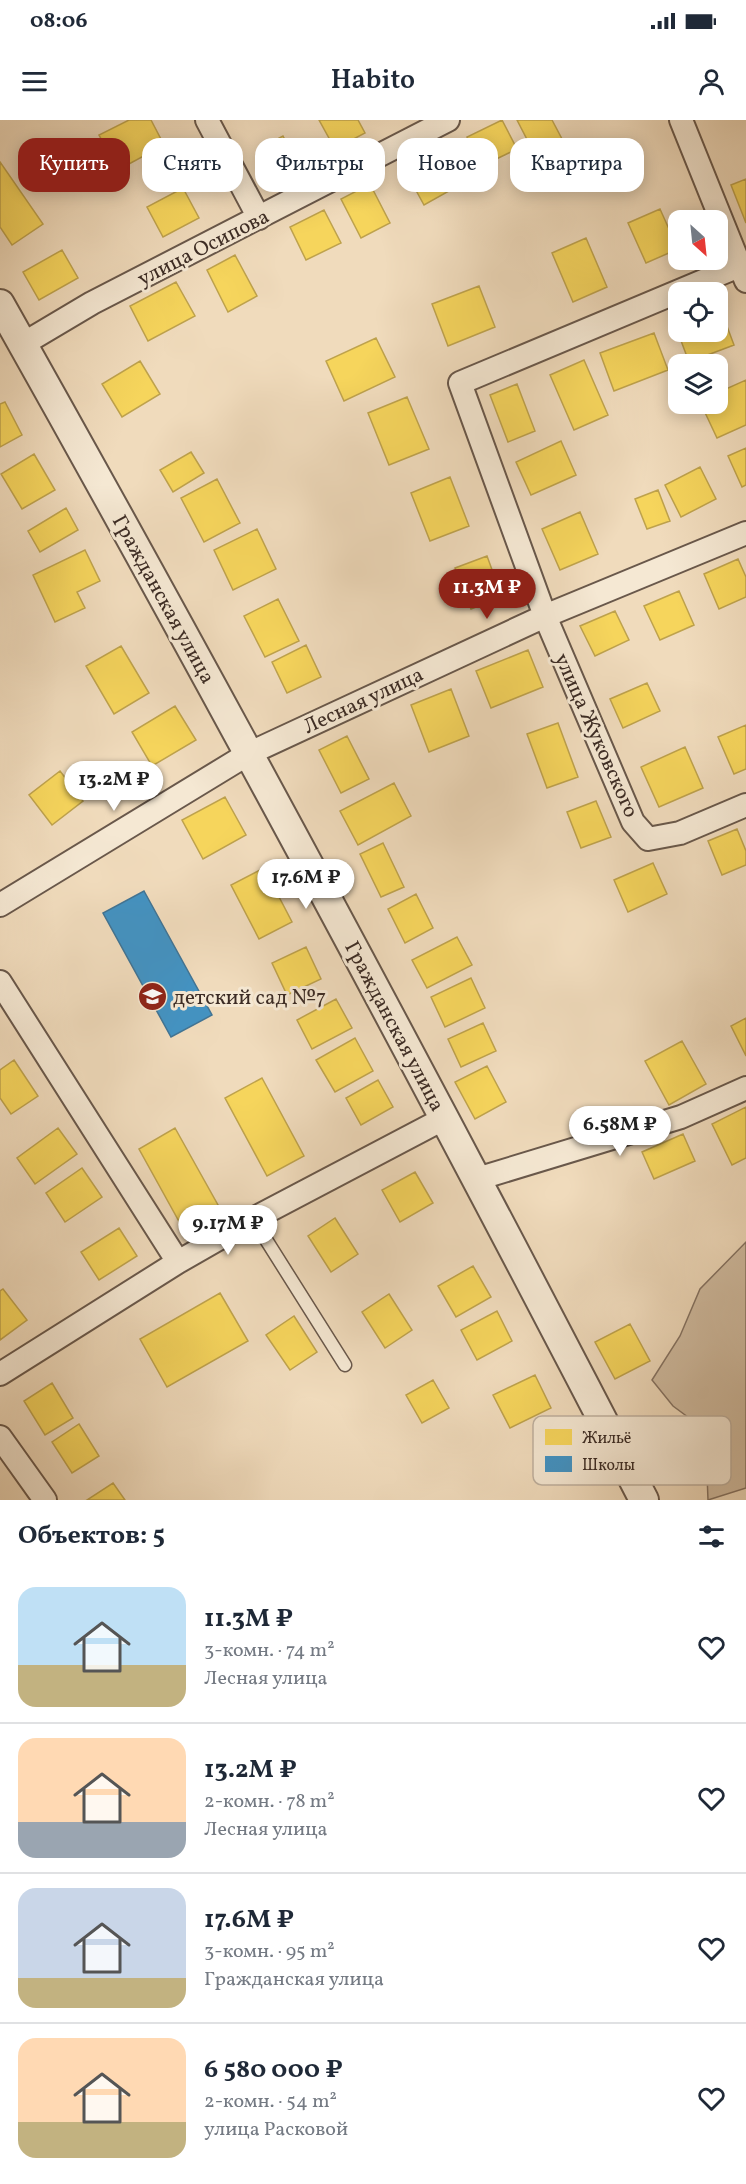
<!DOCTYPE html>
<html lang="ru">
<meta charset="utf-8">
<style>
body{margin:0;font-family:Vollkorn,serif;background:#f2f2f3;color:#1f2937;height:100vh;display:flex;flex-direction:column;font-size:22px;white-space:nowrap}
*{box-sizing:border-box;margin:0}
p{font-size:20px;color:#747a83}
.icon{flex:none;width:33px;height:33px;fill:none;stroke:currentColor;stroke-width:2;stroke-linecap:round;stroke-linejoin:round}
.map{position:relative;height:1380px;overflow:hidden}
.side{display:flex;flex-direction:column;background:#fff;flex:1}
.side>*{flex:none}
.guide{position:absolute;left:18px;top:18px;width:711px;height:54px;display:flex;gap:12px}
.needle{width:39px;rotate:153deg}
.buttons{position:absolute;left:668px;top:90px;display:grid;gap:12px}
.buttons a{display:grid;place-items:center;width:60px;height:60px;border-radius:12px;background:#fff;box-shadow:0 3px 15px #0003;font-size:30px}
.price{position:absolute;translate:-50% -51px;padding:0 14px;border-radius:21px;background:#fff;color:#222;font-size:20px;line-height:39px;filter:drop-shadow(0 2px 3px #0008)}
.price::after{content:'';position:absolute;left:50%;top:36px;width:18px;height:14px;margin-left:-9px;background:inherit;clip-path:polygon(0 0,100% 0,50% 100%)}
.price.current{background:#8f2418;color:#fff}
ul{padding:0;list-style:none}
li{display:flex;align-items:center;gap:18px;height:150px;padding:0 18px}
li+li{border-top:2px solid #e0e1e3}
li span{display:grid;place-items:center;flex:none;width:168px;height:120px;border-radius:18px;color:#555}
li>.icon{margin-inline-start:auto}
span .icon{width:72px;height:72px;fill:#fffc;stroke-width:1}
li b{font-size:26px}
h2{display:flex;justify-content:space-between;align-items:center;height:72px;padding:0 18px;font-size:26px}
.pill{padding:0 21px;border-radius:18px;background:#fff;box-shadow:0 3px 15px #0003;font-size:21px;line-height:54px}
.pill.current{background:#8f2418;color:#fff}
.status{display:flex;justify-content:space-between;align-items:center;height:42px;padding:0 30px;background:#fff;direction:ltr}
.status svg{height:16px;fill:currentColor}
header{display:flex;justify-content:space-between;align-items:center;height:78px;padding:0 18px;background:#fff;font-size:27px;font-weight:600}
.map>svg:first-child{display:block}
</style>
<div class="status"><b>08:06</b><svg viewBox="0 0 49 12"><path d="M0 12V9h3v3zM5 12V6h3v6zM10 12V3h3v9zM15 12V0h3v12zM26 1h20v11H26zM47 4h2v5h-2z"/></svg></div>
<header><svg class="icon" aria-label="menu" viewBox="0 0 24 24"><path d="M4 6h16M4 12h16M4 18h16"/></svg>Habito<svg class="icon" aria-label="person" viewBox="0 0 24 24"><circle cx="12" cy="8" r="4"/><path d="M4 21q1-7 8-7t8 7"/></svg></header>
<div class="map">
<svg width="746" height="1380" viewBox="0 0 746 1380">
<rect width="100%" height="100%" fill="#f0dbbc"/>
<filter id="stains"><feTurbulence type="fractalNoise" baseFrequency=".00333" numOctaves="4"/><feColorMatrix values="0 0 0 0 .2 0 0 0 0 .09 0 0 0 0 .02 0 0 0 .5 -.17"/></filter>
<radialGradient id="worn" r=".72"><stop offset=".6" stop-color="#630" stop-opacity="0"/><stop offset="1" stop-color="#630" stop-opacity=".3"/></radialGradient>
<path fill="#d1bda2" stroke="#867464" stroke-width="1.5" d="M 746,1122 L 746,1368 L 708,1380 L 707,1354 L 723,1323 L 673,1286 L 652,1260 L 680,1216 L 700,1169 Z"/>
<path fill="#f6d55c" stroke="#bea24c" stroke-width="1.5" d="M 129,0 L 151,0 L 164,25 L 118,50 L 99,15 Z
M 319,0 L 358,0 L 365,13 L 335,29 Z
M 502,0 L 517,29 L 482,46 L 467,17 Z
M 517,0 L 552,0 L 562,19 L 534,33 Z
M 283,16 L 298,45 L 279,55 L 264,26 Z
M 431,38 L 449,71 L 424,85 L 406,52 Z
M 0,42 L 43,104 L 12,125 L 0,107 Z
M 746,59 L 746,103 L 731,65 Z
M 370,64 L 390,103 L 361,118 L 341,79 Z
M 183,68 L 199,98 L 163,117 L 147,87 Z
M 660,89 L 678,129 L 646,143 L 628,103 Z
M 324,90 L 341,123 L 306,140 L 290,107 Z
M 586,118 L 607,167 L 573,182 L 552,133 Z
M 62,130 L 78,158 L 39,180 L 23,152 Z
M 235,135 L 257,176 L 228,192 L 207,150 Z
M 176,162 L 195,196 L 148,221 L 130,186 Z
M 479,166 L 495,207 L 448,226 L 432,184 Z
M 719,185 L 734,225 L 689,242 L 674,202 L 678,201 L 678,212 L 717,212 L 717,186 Z
M 654,213 L 668,250 L 614,271 L 600,233 Z
M 376,218 L 395,257 L 344,281 L 326,241 Z
M 584,240 L 608,295 L 574,310 L 550,255 Z
M 140,241 L 160,274 L 122,297 L 102,264 Z
M 746,260 L 746,305 L 717,318 L 701,284 L 717,284 L 717,273 Z
M 517,264 L 535,311 L 508,322 L 490,275 Z
M 407,277 L 429,329 L 389,345 L 368,293 Z
M 5,282 L 22,315 L 0,327 L 0,284 Z
M 561,321 L 576,355 L 531,375 L 516,342 Z
M 746,328 L 746,365 L 742,367 L 728,336 Z
M 191,332 L 204,353 L 173,372 L 160,350 Z
M 34,334 L 55,370 L 22,389 L 1,354 Z
M 700,347 L 716,379 L 681,397 L 665,365 Z
M 450,357 L 469,406 L 430,421 L 411,373 Z
M 217,359 L 240,403 L 204,422 L 181,378 Z
M 658,370 L 670,401 L 647,409 L 635,379 Z
M 66,388 L 78,410 L 40,432 L 28,411 Z
M 580,392 L 598,434 L 560,450 L 542,409 Z
M 257,409 L 276,449 L 233,470 L 214,430 Z
M 85,430 L 100,461 L 77,472 L 85,488 L 55,502 L 33,455 Z
M 487,436 L 502,477 L 471,489 L 455,448 Z
M 738,439 L 746,457 L 746,477 L 719,489 L 704,454 Z
M 679,471 L 694,505 L 660,520 L 644,486 Z
M 278,479 L 299,521 L 265,537 L 244,496 Z
M 615,491 L 629,520 L 595,536 L 580,506 Z
M 306,525 L 321,557 L 287,573 L 272,542 Z
M 121,526 L 149,573 L 114,594 L 86,546 Z
M 528,530 L 543,567 L 491,588 L 476,551 Z
M 647,563 L 660,591 L 623,608 L 610,579 Z
M 451,569 L 469,616 L 429,632 L 411,585 Z
M 175,586 L 196,620 L 152,646 L 132,612 Z
M 558,603 L 578,657 L 547,668 L 527,614 Z
M 746,605 L 746,649 L 734,654 L 718,617 Z
M 347,616 L 369,659 L 341,673 L 319,630 Z
M 685,627 L 703,668 L 659,687 L 641,647 Z
M 60,651 L 83,681 L 52,705 L 29,675 Z
M 394,663 L 411,696 L 358,725 L 340,691 Z
M 225,677 L 246,715 L 203,739 L 182,700 Z
M 596,681 L 611,717 L 581,728 L 567,692 Z
M 737,709 L 746,731 L 746,745 L 722,755 L 708,721 Z
M 383,723 L 404,767 L 381,777 L 360,734 Z
M 653,743 L 667,774 L 628,792 L 614,760 Z
M 264,748 L 292,802 L 259,819 L 231,765 Z
M 416,774 L 433,808 L 405,823 L 388,789 Z
M 457,817 L 472,845 L 427,868 L 412,840 Z
M 306,827 L 321,859 L 287,875 L 272,843 Z
M 471,858 L 485,888 L 445,907 L 431,877 Z
M 336,879 L 352,908 L 312,929 L 297,900 Z
M 746,898 L 746,936 L 731,906 Z
M 483,903 L 496,931 L 461,947 L 448,919 Z
M 355,918 L 373,951 L 335,972 L 316,940 Z
M 682,921 L 706,964 L 669,985 L 645,941 Z
M 14,940 L 38,976 L 11,994 L 0,978 L 0,950 Z
M 487,946 L 506,982 L 475,999 L 455,962 Z
M 262,958 L 304,1036 L 267,1056 L 225,978 Z
M 378,960 L 393,987 L 361,1005 L 346,978 Z
M 746,987 L 746,1038 L 732,1045 L 712,1004 Z
M 58,1008 L 77,1034 L 35,1064 L 17,1038 Z
M 175,1008 L 218,1085 L 181,1105 L 139,1029 Z
M 683,1014 L 695,1041 L 654,1059 L 642,1032 Z
M 82,1048 L 102,1077 L 65,1102 L 46,1073 Z
M 415,1052 L 433,1083 L 400,1102 L 382,1070 Z
M 335,1098 L 358,1134 L 331,1152 L 308,1116 Z
M 119,1108 L 137,1136 L 99,1160 L 81,1132 Z
M 473,1146 L 491,1177 L 456,1197 L 438,1166 Z
M 3,1169 L 27,1200 L 0,1220 L 0,1171 Z
M 220,1173 L 248,1221 L 167,1267 L 140,1219 Z
M 389,1174 L 412,1210 L 385,1228 L 362,1192 Z
M 497,1191 L 512,1221 L 477,1240 L 461,1210 Z
M 294,1196 L 317,1232 L 290,1250 L 266,1215 Z
M 630,1204 L 650,1241 L 615,1259 L 595,1222 Z
M 535,1255 L 551,1288 L 510,1308 L 493,1275 Z
M 433,1260 L 449,1288 L 422,1303 L 406,1275 Z
M 52,1263 L 73,1298 L 45,1315 L 24,1281 Z
M 79,1304 L 99,1336 L 72,1353 L 52,1322 Z
M 113,1363 L 125,1380 L 87,1380 Z"/>
<path fill="#4393c3" stroke="#417494" stroke-width="1.5" d="M 144,771 L 212,895 L 171,917 L 103,793 Z"/>
<g fill="none" stroke-linecap="round" stroke-linejoin="round">
<defs>
<path id="service" d="M 253,1099 L 345,1245"/>
<path id="minor" d="M 207,0 L 259,98
M 681,0 L 746,161
M 746,143 L 460,263 L 545,496 L 633,702 L 648,719 L 680,713 L 746,685
M 23,224 L 92,183 L 448,0
M 0,785 L 248,634 L 545,496 L 746,413
M 0,862 L 178,1142
M 477,1059 L 681,997 L 746,968
M 0,1254 L 178,1142 L 253,1099 L 445,998
M 0,1317 L 45,1380"/>
<path id="tertiary" d="M 0,184 C 222,578 436,978 644,1380"/>
</defs>
<use href="#service" stroke="#69584b" stroke-width="15"/>
<use href="#minor" stroke="#69584b" stroke-width="26"/>
<use href="#tertiary" stroke="#69584b" stroke-width="32"/>
<use href="#service" stroke="#f5e8d3" stroke-width="12"/>
<use href="#minor" stroke="#f5e8d3" stroke-width="22"/>
<use href="#tertiary" stroke="#f5e8d3" stroke-width="28"/>
</g>
<defs>
<symbol id="school-disc" viewBox="-11 -11 22 22"><circle r="9.5" fill="#8f2418" stroke="#f5e8d3"/><path d="M0-5L7-2L0 1L-7-2ZM-4 1L0 2.5L4 1V4Q0 6-4 4Z" fill="#fff"/></symbol>
</defs>
<g fill-rule="evenodd">
<use href="#school-disc" x="136" y="860" width="33" height="33"/>
</g>
<g text-anchor="middle" stroke-width="6" stroke-linejoin="round" paint-order="stroke">
<g font-size="21" fill="#3c2c25" stroke="#f5e8d3">
<text transform="translate(203 127) rotate(-27)" y="7">улица Осипова</text>
<text transform="translate(164 479) rotate(61)" y="7">Гражданская улица</text>
<text transform="translate(363 580) rotate(-25)" y="7">Лесная улица</text>
<text transform="translate(597 615) rotate(66)" y="7">улица Жуковского</text>
<text transform="translate(395 906) rotate(62)" y="7">Гражданская улица</text>
</g>
<g font-size="21" fill="#3c2c25" stroke="#f5e8d3" text-anchor="start">
<text x="173" y="884">детский сад №7</text>
</g>
</g>
<rect x="533" y="1296" width="198" height="69" rx="9" fill="#f5e8d3" stroke="#beb09f" stroke-width="1.5"/>
<rect x="545" y="1309" width="27" height="16" fill="#f6d55c"/>
<rect x="545" y="1336" width="27" height="16" fill="#4393c3"/>
<g font-size="16" fill="#3c2c25">
<text x="582" y="1323">Жильё</text>
<text x="582" y="1350">Школы</text>
</g>
<rect width="100%" height="100%" filter="url(#stains)"/>
<rect width="100%" height="100%" fill="url(#worn)"/>
</svg>
<div class="buttons">
<a><svg class="needle" viewBox="-14 -14 28 28"><path d="M0-13l5 13h-10z" fill="#e53935"/><path d="M0 13l5-13h-10z" fill="#747a83"/></svg></a>
<a><svg class="icon" aria-label="locate" viewBox="0 0 24 24"><circle cx="12" cy="12" r="6"/><path d="M12 2v4M12 18v4M2 12h4M18 12h4"/></svg></a>
<a><svg class="icon" aria-label="layers" viewBox="0 0 24 24"><path d="M12 4l9 5-9 5-9-5zM3 14l9 5 9-5"/></svg></a>
</div>
<b class="price current" style="left:487px;top:500px">11.3M ₽</b>
<b class="price" style="left:114px;top:692px">13.2M ₽</b>
<b class="price" style="left:306px;top:790px">17.6M ₽</b>
<b class="price" style="left:620px;top:1037px">6.58M ₽</b>
<b class="price" style="left:228px;top:1136px">9.17M ₽</b>
<div class="guide">
<a class="pill current">Купить</a>
<a class="pill">Снять</a>
<a class="pill">Фильтры</a>
<a class="pill">Новое</a>
<a class="pill">Квартира</a>
</div>
</div>
<section class="side">
<h2>Объектов: 5<svg class="icon" aria-label="filters" viewBox="0 0 24 24"><path d="M4 7h16M4 17h16"/><circle cx="9" cy="7" r="2"/><circle cx="15" cy="17" r="2"/></svg></h2>
<ul>
<li><span style="background:linear-gradient(#bfe0f5 65%,#c2b280 0)"><svg class="icon" aria-label="home" viewBox="0 0 24 24"><path d="M3 11l9-7 9 7M6 9v11h12V9"/></svg></span><div><b>11.3M ₽</b><p>3-комн. · 74 m²</p><p>Лесная улица</p></div><svg class="icon" aria-label="heart" viewBox="0 0 24 24"><path d="M12 20l-8-8c-3-5 5-10 8-4 3-6 11-1 8 4z"/></svg></li>
<li><span style="background:linear-gradient(#ffd9b3 70%,#9aa5b1 0)"><svg class="icon" aria-label="home" viewBox="0 0 24 24"><path d="M3 11l9-7 9 7M6 9v11h12V9"/></svg></span><div><b>13.2M ₽</b><p>2-комн. · 78 m²</p><p>Лесная улица</p></div><svg class="icon" aria-label="heart" viewBox="0 0 24 24"><path d="M12 20l-8-8c-3-5 5-10 8-4 3-6 11-1 8 4z"/></svg></li>
<li><span style="background:linear-gradient(#c9d6e8 75%,#c2b280 0)"><svg class="icon" aria-label="home" viewBox="0 0 24 24"><path d="M3 11l9-7 9 7M6 9v11h12V9"/></svg></span><div><b>17.6M ₽</b><p>3-комн. · 95 m²</p><p>Гражданская улица</p></div><svg class="icon" aria-label="heart" viewBox="0 0 24 24"><path d="M12 20l-8-8c-3-5 5-10 8-4 3-6 11-1 8 4z"/></svg></li>
<li><span style="background:linear-gradient(#ffd9b3 70%,#c2b280 0)"><svg class="icon" aria-label="home" viewBox="0 0 24 24"><path d="M3 11l9-7 9 7M6 9v11h12V9"/></svg></span><div><b>6 580 000 ₽</b><p>2-комн. · 54 m²</p><p>улица Расковой</p></div><svg class="icon" aria-label="heart" viewBox="0 0 24 24"><path d="M12 20l-8-8c-3-5 5-10 8-4 3-6 11-1 8 4z"/></svg></li>
</ul>
</section>
